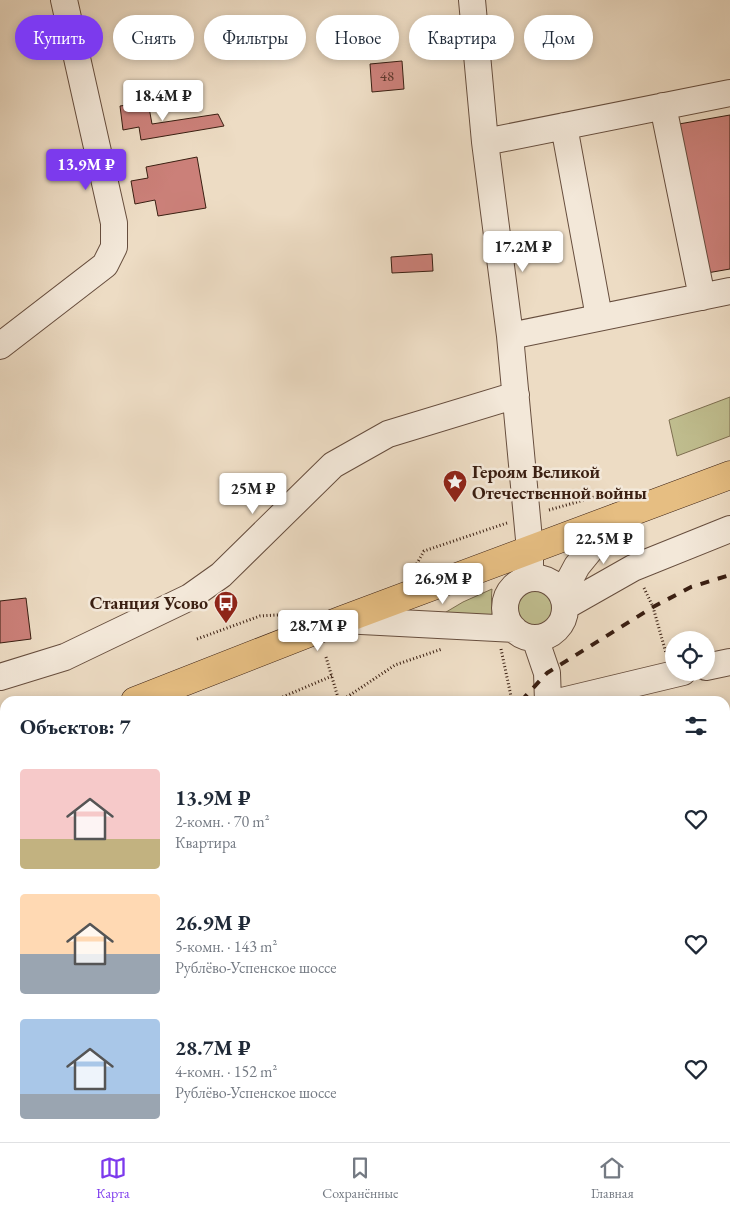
<!DOCTYPE html>
<html lang="ru">
<meta charset="utf-8">
<style>
body{margin:0;font-family:"EB Garamond",serif;background:#f6f6f7;color:#1f2937;height:100vh;display:flex;flex-direction:column;font-size:19px;white-space:nowrap}
*{box-sizing:border-box;margin:0}
p{font-size:16px;color:#747a83}
.icon{flex:none;width:28px;height:28px;fill:none;stroke:currentColor;stroke-width:2;stroke-linecap:round;stroke-linejoin:round}
.map{position:relative;flex:1;overflow:hidden}
.side{position:absolute;left:0px;top:696px;width:730px;height:446px;display:flex;flex-direction:column;background:#fff;border-radius:15px 15px 0 0;box-shadow:0 2px 8px #0003}
.side>*{flex:none}
.hud{position:absolute;left:15px;top:15px;width:700px;height:45px;display:flex;gap:10px}
.fabs{position:absolute;left:665px;top:631px;display:grid;gap:10px}
.fabs a{display:grid;place-items:center;width:50px;height:50px;border-radius:50%;background:#fff;box-shadow:0 2px 8px #0003;font-size:25px}
.price{position:absolute;translate:-50% -42px;padding:0 11px;border-radius:5px;background:#fff;color:#222;font-size:16px;line-height:32px;filter:drop-shadow(0 1px 2px #0008)}
.price::after{content:'';position:absolute;left:50%;top:30px;width:15px;height:11px;margin-left:-8px;background:inherit;clip-path:polygon(0 0,100% 0,50% 100%)}
.price.selected{background:#7c3aed;color:#fff}
ul{padding:0;list-style:none}
li{display:flex;align-items:center;gap:15px;height:125px;padding:0 20px}
li span{display:grid;place-items:center;flex:none;width:140px;height:100px;border-radius:5px;color:#555}
li>.icon{margin-inline-start:auto}
span .icon{width:60px;height:60px;fill:#fffc;stroke-width:1}
li b{font-size:21px}
h2{display:flex;justify-content:space-between;align-items:center;height:60px;padding:0 20px;font-size:21px}
.pill{padding:0 18px;border-radius:22px;background:#fff;box-shadow:0 2px 8px #0003;font-size:18px;line-height:45px}
.pill.selected{background:#7c3aed;color:#fff}
.tab-bar{display:flex;justify-content:space-around;align-items:center;height:70px;border-top:1px solid #e0e1e3;background:#fff;font-size:14px;color:#747a83}
.tab-bar a{display:grid;justify-items:center;gap:2px}
.tab-bar .selected{color:#7c3aed}
.map>svg:first-child{display:block}
</style>
<div class="map">
<svg width="730" height="1142" viewBox="0 0 730 1142">
<rect width="100%" height="100%" fill="#eddcc4"/>
<filter id="stains"><feTurbulence type="fractalNoise" baseFrequency=".004" numOctaves="4"/><feColorMatrix values="0 0 0 0 .2 0 0 0 0 .09 0 0 0 0 .02 0 0 0 .5 -.17"/></filter>
<radialGradient id="worn" r=".72"><stop offset=".6" stop-color="#630" stop-opacity="0"/><stop offset="1" stop-color="#630" stop-opacity=".3"/></radialGradient>
<path fill="#c0be8f" stroke="#7d6e50" d="M 730,397 L 730,436 L 677,456 L 669,420 Z
M513 607a22 22 0 1 1 44 0a22 22 0 1 1-44 0Z
M 492,589 C 491,600 491,610 497,620 L 436,618 L 463,602 Z"/>
<path fill="#cb8079" stroke="#3a1f12" d="M 402,61 L 404,89 L 372,92 L 370,64 Z
M 148,102 L 152,124 L 218,114 L 224,126 L 141,140 L 139,127 L 123,130 L 120,106 Z
M 730,115 L 730,269 L 707,273 L 679,124 Z
M 197,157 L 206,208 L 158,216 L 155,200 L 135,204 L 131,181 L 148,178 L 146,167 Z
M 432,254 L 433,271 L 392,273 L 391,257 Z
M 26,598 L 31,639 L 0,643 L 0,601 Z
M 725,759 L 730,759 L 730,780 L 725,780 Z
M 730,928 L 730,966 L 725,967 L 725,929 Z
M 5,1040 L 5,1138 L 21,1138 L 15,1142 L 0,1142 L 0,1044 Z"/>
<g fill="none" stroke-linecap="round" stroke-linejoin="round">
<defs>
<path id="minor" d="M 472,0 L 485,142 L 510,336 L 530,550 L 530,577
M 663,106 L 702,297
M 564,126 L 599,317
M 485,142 L 730,93
M 510,336 L 730,291
M 0,346 L 105,265 L 114,247 L 114,223 L 64,0
M505 608a30 30 0 1 1 60 0a30 30 0 1 1-60 0Z
M 562,594 L 577,566 L 617,517
M 566,606 L 633,568 L 730,529
M 342,620 L 514,629
M 535,638 L 547,673 L 548,701
M 706,667 L 730,662
M 0,677 L 65,657 L 190,597 L 221,575 L 333,465 L 388,434 L 516,395
M 562,701 L 683,672
M 0,913 L 5,915
M 0,964 L 5,959
M 596,1138 L 597,1142"/>
<path id="major" d="M 135,701 L 342,620 L 730,475
M 0,754 L 5,752"/>
</defs>
<use href="#minor" stroke="#674e3e" stroke-width="28"/>
<use href="#major" stroke="#3a1f12" stroke-width="29"/>
<path stroke="#3a1f12" stroke-width="3" stroke-dasharray="1 2.5" stroke-linecap="butt" d="M 549,510 L 619,490
M 415,567 L 424,551 L 507,523
M 644,588 L 653,607 L 666,653
M 197,639 L 260,616 L 292,614
M 501,649 L 512,701
M 326,657 L 339,701
M 273,701 L 332,676
M 341,701 L 395,665 L 442,649
M 725,727 L 730,727
M 725,812 L 730,812
M 725,847 L 730,848
M 725,868 L 730,867
M 0,870 L 5,872
M 725,906 L 730,905"/>
<use href="#minor" stroke="#f3e8d9" stroke-width="26"/>
<use href="#major" stroke="#e6be82" stroke-width="28"/>
<path stroke="#3a1f12" stroke-width="4" stroke-dasharray="9 9" stroke-linecap="butt" d="M 521,701 L 547,673 L 653,607 L 691,587 L 730,575"/>
</g>
<defs>
<symbol id="sight-pin" viewBox="-11 -11 22 30"><path d="M0 17L-7.5 6A9.5 9.5 0 1 1 7.5 6Z" fill="#8f2418" stroke="#f3e8d9"/><path d="M0-6L1.8-2.2L6-1.7L2.9 1.2L3.7 5.4L0 3.3L-3.7 5.4L-2.9 1.2L-6-1.7L-1.8-2.2Z" fill="#fff"/></symbol>
<symbol id="bus-pin" viewBox="-11 -11 22 30"><path d="M0 17L-7.5 6A9.5 9.5 0 1 1 7.5 6Z" fill="#8f2418" stroke="#f3e8d9"/><path d="M-5-6H5V4H4V6H2V4H-2V6H-4V4H-5ZM-3.5-4V0h7V-4ZM-3.5 1.2v1.5H-2V1.2ZM2 1.2v1.5H3.5V1.2Z" fill="#fff"/></symbol>
</defs>
<g fill-rule="evenodd">
<use href="#sight-pin" x="441" y="468" width="28" height="38"/>
<use href="#bus-pin" x="212" y="589" width="28" height="38"/>
</g>
<g text-anchor="middle" stroke-width="5" stroke-linejoin="round" paint-order="stroke">
<g font-size="15" fill="#5e372c">
<text x="387" y="81">48</text>
</g>
<g font-size="18" font-weight="bold" fill="#3a1f12" stroke="#f3e8d9" text-anchor="start">
<text x="472" y="478">Героям Великой<tspan x="472" dy="21">Отечественной войны</tspan></text>
<text x="208" y="609" text-anchor="end">Станция Усово</text>
</g>
</g>
<rect width="100%" height="100%" filter="url(#stains)"/>
<rect width="100%" height="100%" fill="url(#worn)"/>
</svg>
<div class="fabs">
<a><svg class="icon" aria-label="locate" viewBox="0 0 24 24"><circle cx="12" cy="12" r="6"/><path d="M12 2v4M12 18v4M2 12h4M18 12h4"/></svg></a>
</div>
<b class="price" style="left:163px;top:122px">18.4M ₽</b>
<b class="price selected" style="left:86px;top:191px">13.9M ₽</b>
<b class="price" style="left:523px;top:273px">17.2M ₽</b>
<b class="price" style="left:253px;top:515px">25M ₽</b>
<b class="price" style="left:604px;top:565px">22.5M ₽</b>
<b class="price" style="left:443px;top:605px">26.9M ₽</b>
<b class="price" style="left:318px;top:652px">28.7M ₽</b>
<div class="hud">
<a class="pill selected">Купить</a>
<a class="pill">Снять</a>
<a class="pill">Фильтры</a>
<a class="pill">Новое</a>
<a class="pill">Квартира</a>
<a class="pill">Дом</a>
</div>
<section class="side">
<h2>Объектов: 7<svg class="icon" aria-label="filters" viewBox="0 0 24 24"><path d="M4 7h16M4 17h16"/><circle cx="9" cy="7" r="2"/><circle cx="15" cy="17" r="2"/></svg></h2>
<ul>
<li><span style="background:linear-gradient(#f6c9c9 70%,#c2b280 0)"><svg class="icon" aria-label="home" viewBox="0 0 24 24"><path d="M3 11l9-7 9 7M6 9v11h12V9"/></svg></span><div><b>13.9M ₽</b><p>2-комн. · 70 m²</p><p>Квартира</p></div><svg class="icon" aria-label="heart" viewBox="0 0 24 24"><path d="M12 20l-8-8c-3-5 5-10 8-4 3-6 11-1 8 4z"/></svg></li>
<li><span style="background:linear-gradient(#ffd9b3 60%,#9aa5b1 0)"><svg class="icon" aria-label="home" viewBox="0 0 24 24"><path d="M3 11l9-7 9 7M6 9v11h12V9"/></svg></span><div><b>26.9M ₽</b><p>5-комн. · 143 m²</p><p>Рублёво-Успенское шоссе</p></div><svg class="icon" aria-label="heart" viewBox="0 0 24 24"><path d="M12 20l-8-8c-3-5 5-10 8-4 3-6 11-1 8 4z"/></svg></li>
<li><span style="background:linear-gradient(#a9c7e8 75%,#9aa5b1 0)"><svg class="icon" aria-label="home" viewBox="0 0 24 24"><path d="M3 11l9-7 9 7M6 9v11h12V9"/></svg></span><div><b>28.7M ₽</b><p>4-комн. · 152 m²</p><p>Рублёво-Успенское шоссе</p></div><svg class="icon" aria-label="heart" viewBox="0 0 24 24"><path d="M12 20l-8-8c-3-5 5-10 8-4 3-6 11-1 8 4z"/></svg></li>
</ul>
</section>
</div>
<nav class="tab-bar">
<a class="selected"><svg class="icon" aria-label="map" viewBox="0 0 24 24"><path d="M3 6l6-2 6 2 6-2v14l-6 2-6-2-6 2zM9 4v14M15 6v14"/></svg>Карта</a>
<a><svg class="icon" aria-label="saved" viewBox="0 0 24 24"><path d="M7 4h10v16l-5-4-5 4z"/></svg>Сохранённые</a>
<a><svg class="icon" aria-label="home" viewBox="0 0 24 24"><path d="M3 11l9-7 9 7M6 9v11h12V9"/></svg>Главная</a>
</nav>
